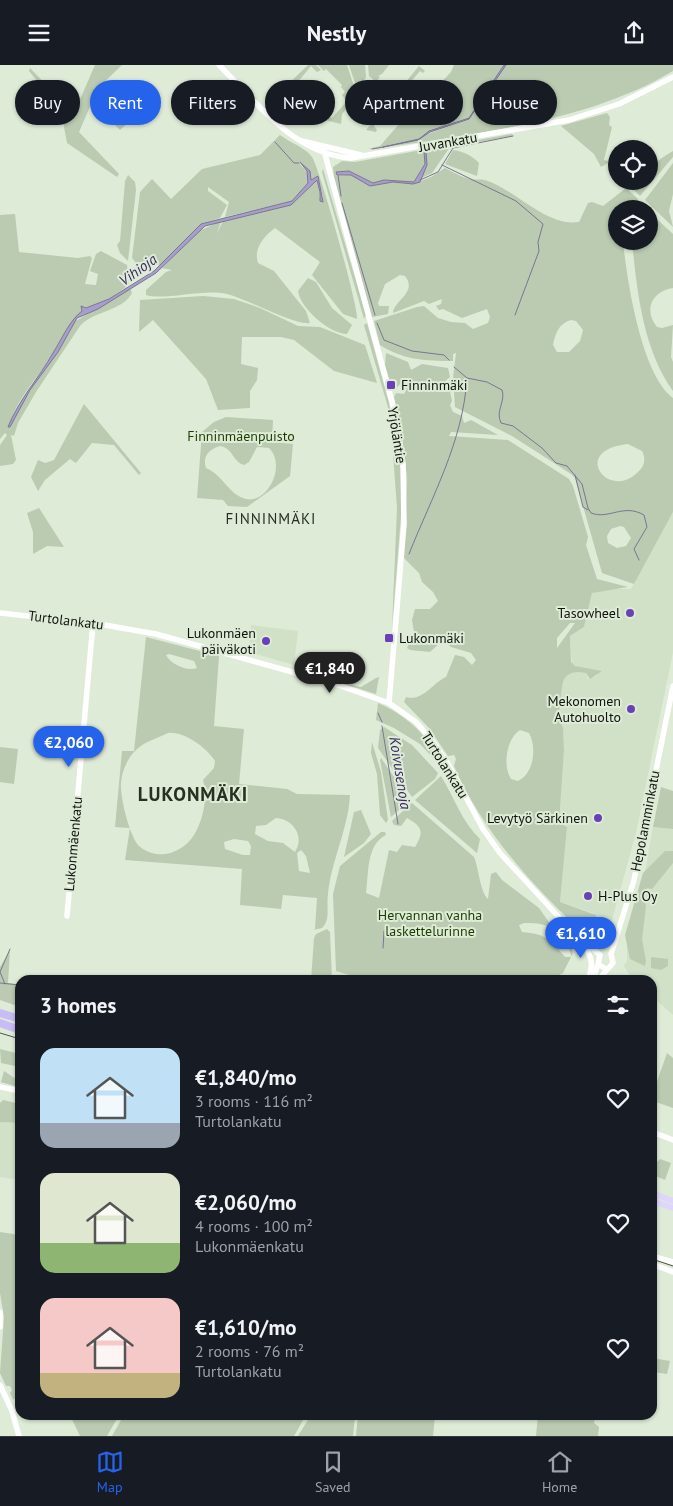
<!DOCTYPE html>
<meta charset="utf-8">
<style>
body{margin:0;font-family:"PT Sans",sans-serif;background:#20242c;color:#f1f3f6;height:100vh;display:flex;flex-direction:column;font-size:19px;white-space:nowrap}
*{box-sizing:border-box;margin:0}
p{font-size:16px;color:#9ea1a6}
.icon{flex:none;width:28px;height:28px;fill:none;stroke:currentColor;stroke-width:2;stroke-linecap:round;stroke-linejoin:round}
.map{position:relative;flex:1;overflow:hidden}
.sheet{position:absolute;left:15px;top:910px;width:642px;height:445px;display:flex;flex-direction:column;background:#171b24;border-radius:15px;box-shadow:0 1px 4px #0004}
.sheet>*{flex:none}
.guide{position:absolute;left:15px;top:15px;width:644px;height:45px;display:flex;gap:10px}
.tools{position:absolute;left:608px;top:75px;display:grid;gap:10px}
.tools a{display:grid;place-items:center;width:50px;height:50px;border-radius:50%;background:#171b24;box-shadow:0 1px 4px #0004;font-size:25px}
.price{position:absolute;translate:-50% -42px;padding:0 11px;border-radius:18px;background:#2563eb;color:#fff;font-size:16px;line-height:32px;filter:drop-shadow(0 1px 2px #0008)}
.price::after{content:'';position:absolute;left:50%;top:30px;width:15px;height:11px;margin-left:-8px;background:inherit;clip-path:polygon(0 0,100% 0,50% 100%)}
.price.active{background:#222;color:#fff}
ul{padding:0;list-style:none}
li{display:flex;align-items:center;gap:15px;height:125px;padding:0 25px}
li span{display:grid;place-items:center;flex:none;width:140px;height:100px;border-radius:15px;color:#555}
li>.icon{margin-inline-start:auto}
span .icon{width:60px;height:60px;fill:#fffc;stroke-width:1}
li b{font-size:21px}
h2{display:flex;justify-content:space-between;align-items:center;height:60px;padding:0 25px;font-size:21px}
.chip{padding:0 18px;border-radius:22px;background:#171b24;box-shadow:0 1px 4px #0004;font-size:18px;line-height:45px}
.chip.active{background:#2563eb;color:#fff}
header{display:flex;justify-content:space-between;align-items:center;height:65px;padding:0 25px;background:#171b24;font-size:22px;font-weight:800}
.tab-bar{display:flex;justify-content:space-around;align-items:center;height:70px;border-top:1px solid #363941;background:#171b24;font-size:14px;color:#9ea1a6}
.tab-bar a{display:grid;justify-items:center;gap:2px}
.tab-bar .active{color:#2563eb}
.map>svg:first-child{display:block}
</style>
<header><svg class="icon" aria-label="menu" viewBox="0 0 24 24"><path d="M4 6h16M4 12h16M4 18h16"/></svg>Nestly<svg class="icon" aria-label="share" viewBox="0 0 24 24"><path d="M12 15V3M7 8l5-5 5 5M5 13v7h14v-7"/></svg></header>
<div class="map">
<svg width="673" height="1371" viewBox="0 0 673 1371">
<rect width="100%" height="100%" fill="#deebd7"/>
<path fill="#d0e1c7" d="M 673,447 L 673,587 L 636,768 L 608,869 L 599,881 L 588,872 L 595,866 L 597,852 L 593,848 L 560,837 L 567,762 L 560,759 L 559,753 L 564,685 L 563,663 L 558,649 L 562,640 L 562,622 L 566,610 L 571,607 L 586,608 L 588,614 L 598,610 L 572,600 L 570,571 L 584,562 L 592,528 L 613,524 L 631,524 Z
M 251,560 L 298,566 L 294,600 L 249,587 Z
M 653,762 L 673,764 L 673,950 L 653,932 L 652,915 L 633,915 L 624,901 L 627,896 L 627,876 L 642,823 Z
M 0,1057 L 20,1058 L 20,1115 L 0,1112 Z"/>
<path fill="#bacbb1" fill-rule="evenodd" d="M 95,0 L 122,0 L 98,23 L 79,67 L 119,109 L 117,112 L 67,78 L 61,46 L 29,6 L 30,3 L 54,28 L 78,39 Z
M 308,0 L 316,0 L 321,5 L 317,7 L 311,1 L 287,30 L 283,24 Z
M 318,0 L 347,0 L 356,27 L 374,45 L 368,53 L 348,42 L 342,49 L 341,59 L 312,52 L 318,46 L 332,53 L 347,36 L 342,30 L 345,27 L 341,22 L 342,20 L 326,4 L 324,6 Z
M 349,0 L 365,0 L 366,12 L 359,24 L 378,41 L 376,43 L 357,24 Z
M 368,0 L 389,0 L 382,9 L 378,11 L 380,12 L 376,17 L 369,11 Z
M 454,0 L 504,0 L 470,52 L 429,66 L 422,71 L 469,54 L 506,0 L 673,0 L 673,6 C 586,58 472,69 373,84 L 368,84 L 380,81 L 400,58 L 413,53 L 421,39 L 451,7 Z
M 419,1 L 425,6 L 423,8 L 420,6 L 398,32 L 401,34 L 400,36 L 394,31 Z
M308 26a10 10 0 1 1 20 0a10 10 0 1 1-20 0Z
M 392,34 L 397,39 L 396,41 L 392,39 L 374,61 L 377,65 L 376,67 L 366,65 Z
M 123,43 L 128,47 L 125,51 L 130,56 L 120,65 L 111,56 Z
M 607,48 L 610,52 L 609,60 L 612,62 L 604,95 L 608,96 L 608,98 L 601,102 L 594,89 L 561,61 Z
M 512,69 L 513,71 L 450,82 L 432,108 L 421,113 L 427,100 L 426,86 L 424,87 L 425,99 L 414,117 L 384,115 L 373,118 L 349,106 L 336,107 L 337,111 L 351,110 L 370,120 L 393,117 L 413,119 L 431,112 L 445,103 C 453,107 461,112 470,114 C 475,115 480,114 485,115 C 515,124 546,162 579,157 L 588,138 L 592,137 L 603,141 L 626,123 L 638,134 L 632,144 L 616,144 L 616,176 L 623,176 C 627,215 641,309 673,333 L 673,447 L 634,519 L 602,508 L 575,413 L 571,409 L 512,371 L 455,342 L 453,313 L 456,288 L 453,289 L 453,296 C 426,296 403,295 380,280 L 374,256 L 417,242 L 424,241 L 438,253 L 451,257 L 465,258 L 473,264 L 488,258 L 490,252 L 487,244 L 462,253 L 443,244 L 439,245 L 436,241 L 441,239 L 442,234 L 429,239 L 424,236 L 393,248 C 394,235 418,228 405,211 L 400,210 L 385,219 L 378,238 L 379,241 L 389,241 L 388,249 L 372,252 L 334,112 L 333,102 L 342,96 L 355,97 ZM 571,255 L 576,256 L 583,265 L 580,276 L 569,287 L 557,287 L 553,280 C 555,269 559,258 571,255 ZM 628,379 L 642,386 C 646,394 645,401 638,407 C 609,437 569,385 628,379 ZM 620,461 L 624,462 L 631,473 L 626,481 L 617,483 L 608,478 L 607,471 L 611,464 Z
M 280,70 C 289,77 306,83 312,92 C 320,104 359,244 357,254 L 343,249 L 312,210 L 320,197 L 275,163 C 264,171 253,184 258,198 L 274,206 L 306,246 L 310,258 C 296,261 247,234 227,229 C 203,223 165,236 146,230 L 146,225 L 166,207 L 172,205 L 162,203 L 199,166 L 221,156 L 217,168 L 223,156 L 291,140 L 317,115 L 320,127 L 319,132 L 323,133 L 318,111 L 310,115 L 310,106 L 301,97 L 299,98 L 307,107 L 308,118 L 292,136 L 225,152 L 229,137 L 208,122 L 208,126 L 227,140 L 220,153 L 201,159 L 160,200 L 146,196 L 136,198 L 132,193 L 140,127 L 152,114 L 171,134 L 202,104 L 260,90 Z
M 453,85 C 462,86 473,91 479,98 L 477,111 L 445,99 Z
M 673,86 L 673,92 L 640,131 L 632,123 L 633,121 L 649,116 C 649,100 660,94 673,86 Z
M 673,98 L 673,129 L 669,146 L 673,162 L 645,135 Z
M 323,104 L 366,250 L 364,254 L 322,107 Z
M 128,110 L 135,117 L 136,125 L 128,196 L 120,188 L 117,180 L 120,176 L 125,116 Z
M 649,147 L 673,169 L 673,223 C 652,226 643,245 657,262 L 662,263 L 673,260 L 671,292 L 673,297 L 673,326 C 643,284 637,227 632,176 L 649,176 Z
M 15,149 L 19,187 L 78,193 L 90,191 L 92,193 L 85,219 L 96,220 L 98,209 L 90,206 L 96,189 L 101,186 L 127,200 L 129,220 L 109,234 L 86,243 L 81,241 L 82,246 C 69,257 62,274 53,288 C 39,312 15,335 9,362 L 41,307 L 58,287 L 74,257 L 130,223 L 132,228 C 123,246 93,246 80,261 L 36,327 L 18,358 L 14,371 L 11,370 L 16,395 L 13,399 L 0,401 L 0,380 L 7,370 L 5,368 L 0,374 L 0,150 Z
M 308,213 L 316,217 L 332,243 L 352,260 L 347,269 C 330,269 300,243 298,226 Z
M 203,231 L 234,234 L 260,243 L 298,261 L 320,262 L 365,280 L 377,318 L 334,306 L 294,275 L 281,272 L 242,272 L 241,299 L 258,303 L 257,315 L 250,326 L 250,343 L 218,345 L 206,314 L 153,255 L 139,267 L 140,235 Z
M 367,258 L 389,338 L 392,356 L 364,260 Z
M 386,288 L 408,297 L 411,305 L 422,299 L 448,303 L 450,312 L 444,317 L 449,321 L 452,336 L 450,340 L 453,347 L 462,351 L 464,358 L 471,355 L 498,370 L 451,367 L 449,371 L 508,375 L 569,414 L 573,421 L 588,472 L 586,480 L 597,514 L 628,522 L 592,528 L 584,562 L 570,571 L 571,597 L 575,601 L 602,606 L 590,614 L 586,608 C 553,602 566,630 558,649 L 563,663 L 564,685 L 559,758 L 567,762 L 560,837 L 596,850 L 597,860 L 589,872 L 583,868 C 532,820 482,766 454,701 L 456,694 L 454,690 L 448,691 L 429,663 L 404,637 L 406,632 C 423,637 432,618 446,612 L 455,590 L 464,592 L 472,600 L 476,595 L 471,588 L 451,582 L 443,575 L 430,587 L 410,585 L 407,583 L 414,567 L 412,555 L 415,544 L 430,544 L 438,536 L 433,527 L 422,517 L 419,508 L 404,493 L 407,413 L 401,363 L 394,332 L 396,328 L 404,329 L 407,324 L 400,319 L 395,325 L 392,324 L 385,300 ZM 570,558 L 575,558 L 557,583 L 557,573 ZM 520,665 L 529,668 C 537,682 534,709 518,716 L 511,714 C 502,700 507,673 520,665 Z
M 84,339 L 141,408 L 139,410 L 114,380 L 92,378 L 76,398 L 70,394 L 45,415 L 38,426 L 31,412 L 38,395 L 45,398 L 54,395 Z
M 226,352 L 273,355 L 272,377 L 293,379 L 290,411 L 247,442 L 228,441 L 223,435 L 197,433 L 202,367 L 214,357 ZM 220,381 C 233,383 233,397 244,400 L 249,397 L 257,382 L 269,383 C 287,401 267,439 246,434 C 229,430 223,410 206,403 C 202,392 209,384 220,381 Z
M 391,361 L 394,362 L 401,405 L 401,451 L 392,563 L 397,443 Z
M 39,443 L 64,482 L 47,481 L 33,489 L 33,467 L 27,448 Z
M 146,572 L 219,591 L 214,661 L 244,664 L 239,719 L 287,724 L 297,729 L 350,730 C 348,765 331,796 328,829 C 326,841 331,854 322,863 L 313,865 L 315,864 L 317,833 L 283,830 L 281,844 L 240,840 L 242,804 L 125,795 L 130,763 L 115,762 L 122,686 L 134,686 ZM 169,589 L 194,596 L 197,603 C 188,607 170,599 166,590 ZM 168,668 C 184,666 207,683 215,696 L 214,703 L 203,715 C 208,732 203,756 194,770 C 182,789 156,797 138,780 C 129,769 120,732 121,718 C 122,705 128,692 137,684 C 146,676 158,673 168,668 ZM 276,753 C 293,754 305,771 295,787 L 283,778 L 268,776 L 255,769 L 256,761 L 266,760 ZM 234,774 L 248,776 L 251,781 L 250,790 L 243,790 L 225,784 L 224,777 ZM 301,785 L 306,791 L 310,808 L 299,806 L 297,788 Z
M 376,613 L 379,612 L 376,629 L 341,618 L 361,622 Z
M 378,638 C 414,653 435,681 453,714 L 420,679 L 394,663 L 376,655 Z
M 384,662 L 412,680 L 438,708 L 435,714 L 412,732 L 378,683 L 380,665 Z
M 372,677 L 381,707 L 388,755 L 386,758 L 380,750 L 377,709 L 371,688 Z
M 0,682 L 18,684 L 14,719 L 0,717 Z
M 381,693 L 410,735 L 391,752 L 380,695 Z
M 441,711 C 454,732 462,757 480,774 L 477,788 L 415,735 Z
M 661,722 L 673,726 L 673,764 L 653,762 Z
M 412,738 L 474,792 C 479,804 480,827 488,834 L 491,809 L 496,807 L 502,815 L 539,843 L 553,863 L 569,879 L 573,888 L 563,908 L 549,915 L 346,915 L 349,910 L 336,906 L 333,829 L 340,801 L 381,767 L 385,767 L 386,770 C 366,780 369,808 366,828 L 379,833 L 389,785 L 397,787 L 402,780 L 415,782 C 424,767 423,762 407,753 L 401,761 L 394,760 L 392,756 ZM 524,858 C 530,858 538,858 544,860 C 554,863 572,881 571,892 L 565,892 C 550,874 546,869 522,867 L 519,860 Z
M 361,745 L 371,769 L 364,778 L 344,792 L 354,747 Z
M 665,786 L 673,786 L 673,798 L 652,824 L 647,823 L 644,834 L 646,841 L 642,874 L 646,896 L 645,901 L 630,894 L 625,870 L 643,808 Z
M 327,864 L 330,867 L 332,915 L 311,915 L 314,873 L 316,869 Z
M 10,885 L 8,918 L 20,920 L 20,942 L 0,935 L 0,902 Z
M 651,892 L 668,894 L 668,901 L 661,905 L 651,903 Z
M 0,984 L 20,989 L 20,1002 L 1,998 Z
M 667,988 L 673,993 L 673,1043 L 653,1036 L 653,1028 Z
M 20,1002 L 18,1022 L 1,1017 L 4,1006 L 16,1014 Z
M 3,1035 L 20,1039 L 20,1058 L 0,1057 L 0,1038 Z
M 660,1094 L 671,1098 L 665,1115 L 653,1110 L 653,1099 L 656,1103 L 655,1099 Z
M 0,1167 L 20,1170 L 20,1329 L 13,1335 L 10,1328 L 12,1325 L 10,1321 L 6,1321 L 0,1308 L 4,1252 L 0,1228 Z
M 652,1293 L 670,1296 L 667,1309 L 653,1307 Z
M 70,1350 L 119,1350 L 107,1371 L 80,1371 Z
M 124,1350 L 306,1350 L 294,1371 L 112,1371 Z
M 311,1350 L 355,1350 L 353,1371 L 298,1371 Z
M 358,1350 L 435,1350 L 433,1371 L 356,1371 Z
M 538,1350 L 595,1350 L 594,1358 L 599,1362 L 598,1371 L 536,1371 Z"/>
<path fill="#a89ecb" stroke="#7a7592" d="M 504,0 L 506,0 L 469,54 L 430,67 L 418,75 L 383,82 L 419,74 L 429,66 L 469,53 Z
M 426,86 L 427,100 L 420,117 L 413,119 L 393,117 L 370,121 L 351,110 L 337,110 L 336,107 L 349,106 L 373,118 L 384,115 L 414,117 L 425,99 L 424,87 Z
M 300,97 L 310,106 L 311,115 L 318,111 L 323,137 L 320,136 L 320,127 L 317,115 L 291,140 L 205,161 L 156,208 L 98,244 L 77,253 L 58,287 L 30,325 L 10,362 L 8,362 C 19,334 39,313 53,288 C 62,274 69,256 82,246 L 81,241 L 86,243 L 109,234 L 154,206 L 201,159 L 292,136 L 308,118 L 307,106 Z"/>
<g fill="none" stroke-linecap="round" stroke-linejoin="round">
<path stroke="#7a7592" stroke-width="1" d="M 275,77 L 294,98 L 299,98
M 372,84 L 384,82
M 442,100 L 516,136 L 543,159 L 538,177 L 539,186 L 515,250
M 338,110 L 341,131
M 420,115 L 438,107 L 453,83 L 513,71
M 342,138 L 375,250
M 377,258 L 384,275 L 412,286 L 444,290 L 449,295
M 454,302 L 467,313 L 487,317 L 502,325 C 506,336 495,346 501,358 L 513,361 L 542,383 L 556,398 L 567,401 L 582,419 L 588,443 L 591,448 C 609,455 623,438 644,450 L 647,462 L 634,484 L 639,495
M 575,410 L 583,442 L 588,445
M 409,489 C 432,431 463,377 467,313
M 378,648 L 382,657
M 382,661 L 398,759
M 383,883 L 384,866
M 0,907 L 10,884
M 0,907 L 5,919
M 0,918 L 20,920"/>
<path stroke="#fff" stroke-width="5.5" d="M 219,0 C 256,37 295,90 351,93 L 569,55 L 619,39 L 673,12
M 302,76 L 361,90
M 323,82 L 395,348 L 403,399 L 404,459 L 389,638
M 0,548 L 93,558 L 156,569 L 332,618 L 389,638 L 416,657 L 431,674 L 447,697 L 483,764 L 500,788 L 567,861 L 600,890
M 67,851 L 93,558
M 583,878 C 592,892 594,899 588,915
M 611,889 L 634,815 L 673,621
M 600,890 L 598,899 L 606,904
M 593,915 L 598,899
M 598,915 L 613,898 L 611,889
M 0,1022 L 20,1026
M 652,1067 L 673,1075
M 652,1191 L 673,1197
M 652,1199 L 673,1207
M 0,1247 L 0,1262
M 0,1320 L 12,1346 L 19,1371"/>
<path stroke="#dfd7fa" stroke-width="6" d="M 652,1128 L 673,1136
M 652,1136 L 673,1143"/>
<path stroke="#c9bcf6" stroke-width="8" d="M 0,948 L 20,954
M 0,958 L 20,965"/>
<path stroke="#4f554b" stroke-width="1" d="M 0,968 L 20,974
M 652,1194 L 673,1201"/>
</g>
<g fill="#6940b8" stroke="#deebd7" stroke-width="2">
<rect x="386" y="315" width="10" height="10" rx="2.5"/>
<circle cx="630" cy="548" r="5"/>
<rect x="384" y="568" width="10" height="10" rx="2.5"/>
<circle cx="266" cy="576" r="5"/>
<circle cx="631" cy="644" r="5"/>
<circle cx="598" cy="753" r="5"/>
<circle cx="588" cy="831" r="5"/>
</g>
<g text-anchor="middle" stroke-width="4" stroke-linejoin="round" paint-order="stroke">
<g font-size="14" fill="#10140e" stroke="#deebd7">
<text transform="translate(448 77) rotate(-10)" y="5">Juvankatu</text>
<text transform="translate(397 370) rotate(81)" y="5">Yrjöläntie</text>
<text transform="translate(66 555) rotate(7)" y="5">Turtolankatu</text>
<text transform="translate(445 700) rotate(58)" y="5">Turtolankatu</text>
<text transform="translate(645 756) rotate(-79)" y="5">Hepolamminkatu</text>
<text transform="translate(73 779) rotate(-85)" y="5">Lukonmäenkatu</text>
</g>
<g font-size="14" fill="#10140e" stroke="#deebd7" text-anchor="end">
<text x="401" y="325" text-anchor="start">Finninmäki</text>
<text x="620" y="553">Tasowheel</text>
<text x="256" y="573">Lukonmäen<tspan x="256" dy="16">päiväkoti</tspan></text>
<text x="399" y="578" text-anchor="start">Lukonmäki</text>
<text x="621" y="641">Mekonomen<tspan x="621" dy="16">Autohuolto</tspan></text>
<text x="588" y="758">Levytyö Särkinen</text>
<text x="598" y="836" text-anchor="start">H-Plus Oy</text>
</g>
<g font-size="14" fill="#1c3d00" stroke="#deebd7">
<text x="241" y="376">Finninmäenpuisto</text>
<text x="430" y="855">Hervannan vanha<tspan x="430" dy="16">laskettelurinne</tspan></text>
</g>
<g font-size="15" font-style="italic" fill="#3b2a62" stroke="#deebd7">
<text transform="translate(138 205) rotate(-36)" y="5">Vihioja</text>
<text transform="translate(400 708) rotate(81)" y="5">Koivusenoja</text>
</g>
<g font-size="15" letter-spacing="1" fill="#273121" stroke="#deebd7">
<text x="271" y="459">FINNINMÄKI</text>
</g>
<g font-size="19" font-weight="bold" letter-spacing="1" fill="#273121" stroke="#deebd7">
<text x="193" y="736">LUKONMÄKI</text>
</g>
</g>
</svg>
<div class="tools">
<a><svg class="icon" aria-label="locate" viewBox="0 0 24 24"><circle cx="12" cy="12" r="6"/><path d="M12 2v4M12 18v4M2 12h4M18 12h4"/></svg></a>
<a><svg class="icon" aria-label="layers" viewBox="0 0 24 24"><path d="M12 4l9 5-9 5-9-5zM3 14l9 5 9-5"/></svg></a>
</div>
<b class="price active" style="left:330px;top:629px">€1,840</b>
<b class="price" style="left:69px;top:703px">€2,060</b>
<b class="price" style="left:581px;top:894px">€1,610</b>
<div class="guide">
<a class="chip">Buy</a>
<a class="chip active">Rent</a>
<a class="chip">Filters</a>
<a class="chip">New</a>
<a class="chip">Apartment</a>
<a class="chip">House</a>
</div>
<section class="sheet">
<h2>3 homes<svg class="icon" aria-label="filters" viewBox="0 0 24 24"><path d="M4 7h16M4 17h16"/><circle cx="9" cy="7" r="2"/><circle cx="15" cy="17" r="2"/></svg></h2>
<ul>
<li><span style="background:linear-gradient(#bfe0f5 75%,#9aa5b1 0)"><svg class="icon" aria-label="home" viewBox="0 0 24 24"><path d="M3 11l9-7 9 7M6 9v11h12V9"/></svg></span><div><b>€1,840/mo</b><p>3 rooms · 116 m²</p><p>Turtolankatu</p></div><svg class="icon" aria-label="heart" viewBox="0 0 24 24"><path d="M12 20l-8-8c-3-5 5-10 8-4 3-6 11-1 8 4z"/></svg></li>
<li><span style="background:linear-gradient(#dfe7d0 70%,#8fb573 0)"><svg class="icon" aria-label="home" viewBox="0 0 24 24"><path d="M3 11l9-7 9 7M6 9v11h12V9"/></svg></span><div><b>€2,060/mo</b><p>4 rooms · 100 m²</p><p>Lukonmäenkatu</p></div><svg class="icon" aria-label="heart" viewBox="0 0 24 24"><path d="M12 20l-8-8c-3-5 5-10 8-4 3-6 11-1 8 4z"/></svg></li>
<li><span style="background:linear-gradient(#f6c9c9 75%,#c2b280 0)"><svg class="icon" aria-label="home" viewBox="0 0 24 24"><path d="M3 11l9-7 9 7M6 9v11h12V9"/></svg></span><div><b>€1,610/mo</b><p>2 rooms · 76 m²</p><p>Turtolankatu</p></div><svg class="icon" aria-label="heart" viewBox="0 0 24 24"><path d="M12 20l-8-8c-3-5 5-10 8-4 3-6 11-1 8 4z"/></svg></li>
</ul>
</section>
</div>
<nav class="tab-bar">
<a class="active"><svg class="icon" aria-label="map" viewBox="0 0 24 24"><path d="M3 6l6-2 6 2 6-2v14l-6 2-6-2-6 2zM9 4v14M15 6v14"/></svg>Map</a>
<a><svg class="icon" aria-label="saved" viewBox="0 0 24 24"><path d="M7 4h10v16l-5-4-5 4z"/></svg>Saved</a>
<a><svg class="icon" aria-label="home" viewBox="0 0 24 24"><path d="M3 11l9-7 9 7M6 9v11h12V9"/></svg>Home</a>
</nav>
